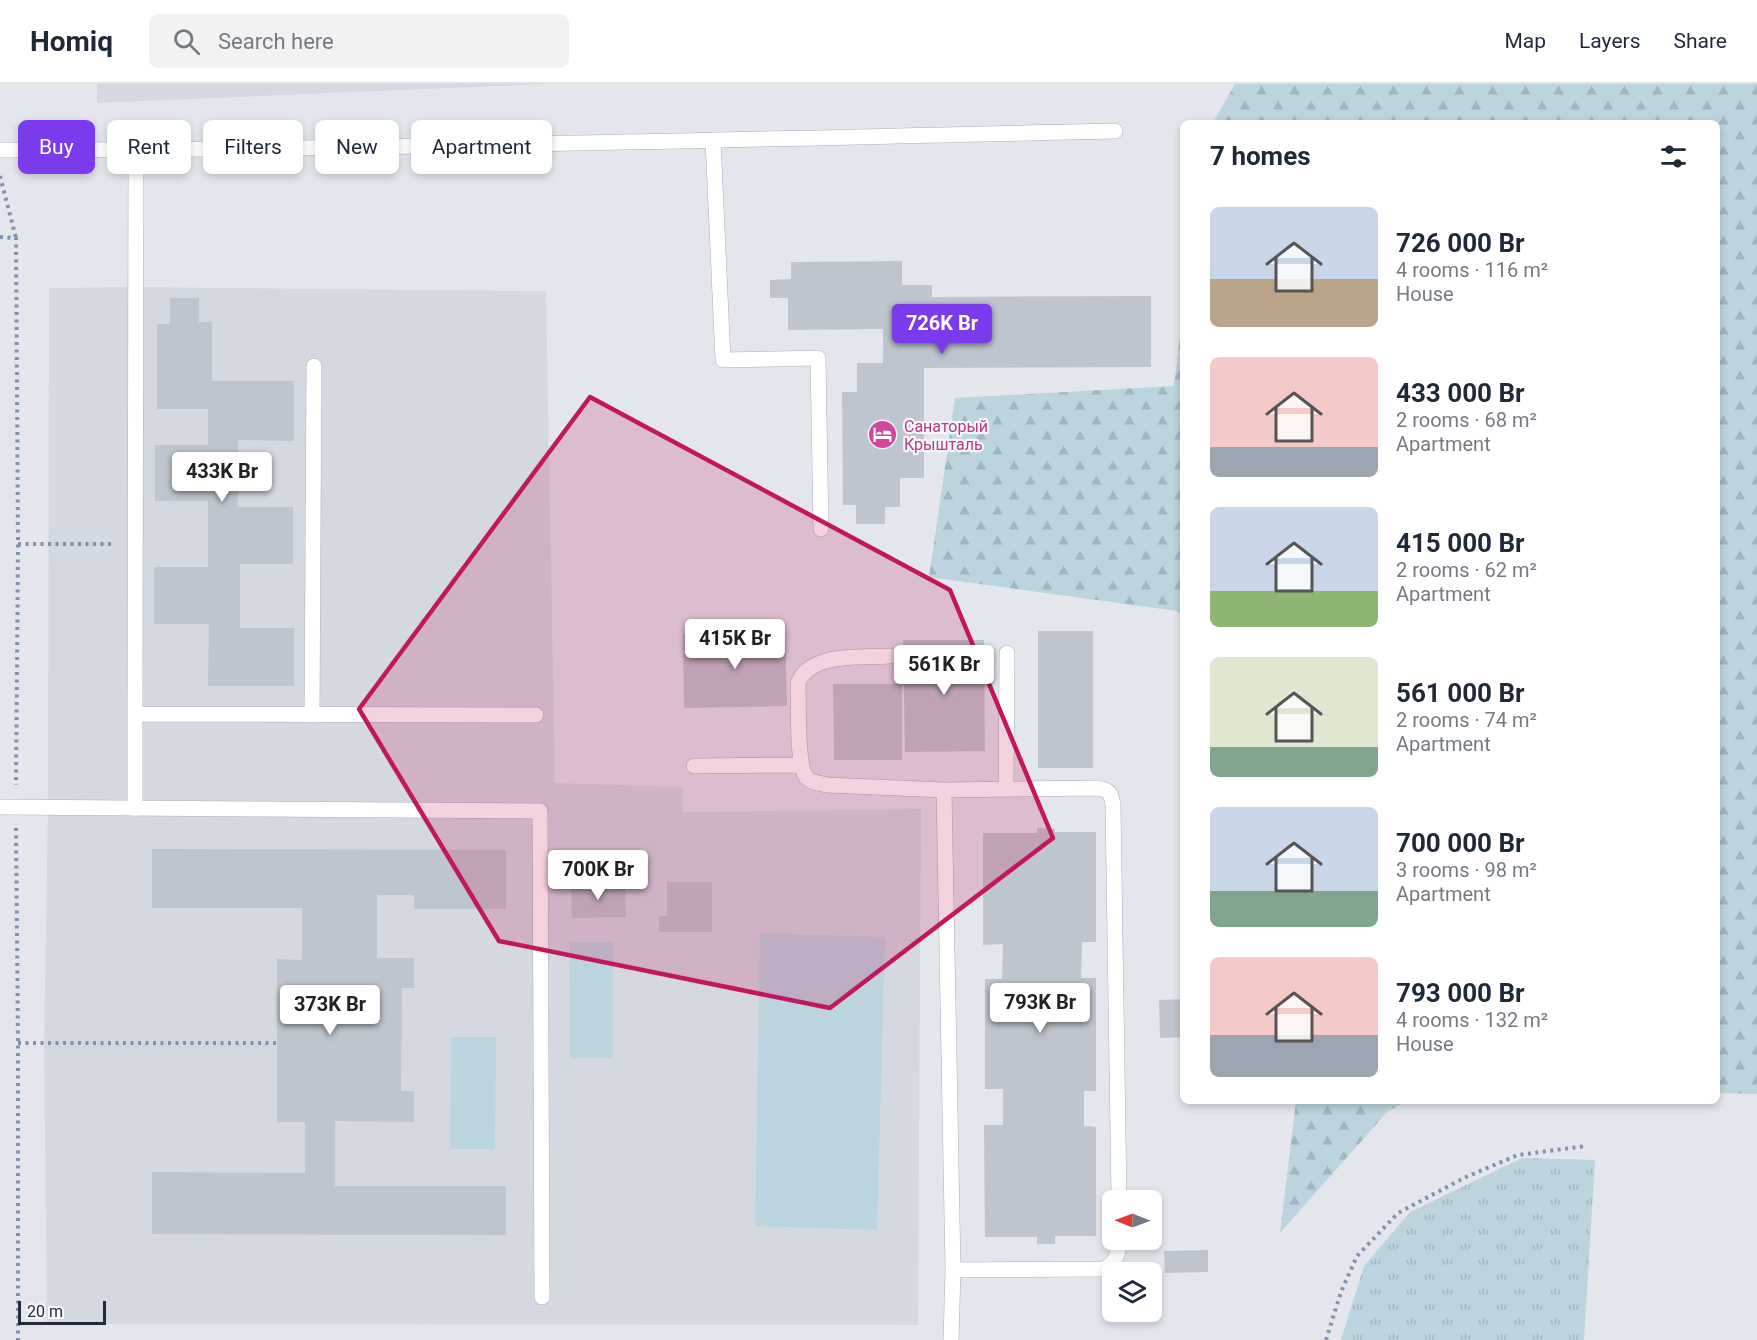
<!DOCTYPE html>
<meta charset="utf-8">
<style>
body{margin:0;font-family:Roboto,sans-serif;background:#f2f2f3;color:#1f2937;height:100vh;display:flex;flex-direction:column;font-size:22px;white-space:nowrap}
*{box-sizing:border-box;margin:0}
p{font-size:20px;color:#747a83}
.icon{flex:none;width:33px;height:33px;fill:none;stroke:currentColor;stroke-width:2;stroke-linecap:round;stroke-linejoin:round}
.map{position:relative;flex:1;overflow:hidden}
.side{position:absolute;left:1180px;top:36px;width:540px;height:984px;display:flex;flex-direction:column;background:#fff;border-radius:9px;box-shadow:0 3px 9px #0003}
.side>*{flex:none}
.hud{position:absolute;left:18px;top:36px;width:570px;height:54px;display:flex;gap:12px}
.needle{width:39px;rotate:271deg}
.tools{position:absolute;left:1102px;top:1106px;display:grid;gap:12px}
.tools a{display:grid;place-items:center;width:60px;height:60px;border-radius:9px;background:#fff;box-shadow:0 3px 9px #0003;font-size:30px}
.scale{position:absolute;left:18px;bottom:15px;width:88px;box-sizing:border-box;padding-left:6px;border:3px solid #232a3e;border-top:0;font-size:16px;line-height:21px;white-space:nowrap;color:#232a3e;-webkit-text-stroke:4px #f4f6f9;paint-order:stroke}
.price{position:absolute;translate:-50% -51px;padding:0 14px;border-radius:6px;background:#fff;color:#222;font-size:20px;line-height:39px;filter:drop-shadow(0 2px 3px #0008)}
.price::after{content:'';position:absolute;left:50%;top:36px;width:18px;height:14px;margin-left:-9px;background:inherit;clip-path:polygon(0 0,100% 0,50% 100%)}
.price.current{background:#7c3aed;color:#fff}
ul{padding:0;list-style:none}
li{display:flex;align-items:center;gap:18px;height:150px;padding:0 30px}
li span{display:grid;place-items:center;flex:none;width:168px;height:120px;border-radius:9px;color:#555}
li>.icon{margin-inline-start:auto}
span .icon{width:72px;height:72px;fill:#fffc;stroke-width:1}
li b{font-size:26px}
h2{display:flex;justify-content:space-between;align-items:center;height:72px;padding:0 30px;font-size:26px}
.tag{padding:0 21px;border-radius:9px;background:#fff;box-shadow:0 3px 9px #0003;font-size:21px;line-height:54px}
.tag.current{background:#7c3aed;color:#fff}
header{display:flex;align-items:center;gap:36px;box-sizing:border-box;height:84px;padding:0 30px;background:#fff;border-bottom:2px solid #e0e1e3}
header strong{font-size:28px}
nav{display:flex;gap:33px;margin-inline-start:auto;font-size:21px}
.search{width:420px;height:54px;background:#f2f2f3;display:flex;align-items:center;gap:15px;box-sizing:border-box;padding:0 21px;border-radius:9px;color:#747a83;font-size:22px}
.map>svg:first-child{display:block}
</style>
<header>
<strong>Homiq</strong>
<div class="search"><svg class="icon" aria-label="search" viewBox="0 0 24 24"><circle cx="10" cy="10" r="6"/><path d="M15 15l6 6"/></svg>Search here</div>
<nav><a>Map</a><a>Layers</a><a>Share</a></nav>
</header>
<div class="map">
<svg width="1757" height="1256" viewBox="0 0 1757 1256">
<defs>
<pattern id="forest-firs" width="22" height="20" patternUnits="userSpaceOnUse" patternTransform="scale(1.5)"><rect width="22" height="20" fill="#bcd4de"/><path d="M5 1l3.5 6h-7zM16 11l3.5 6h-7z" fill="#a1b6c0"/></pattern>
<pattern id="park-tufts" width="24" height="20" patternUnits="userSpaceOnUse" patternTransform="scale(1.5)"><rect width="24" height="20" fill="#bcd4de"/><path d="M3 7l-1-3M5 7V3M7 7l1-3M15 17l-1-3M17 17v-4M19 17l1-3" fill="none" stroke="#a1b6c0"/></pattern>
</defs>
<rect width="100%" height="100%" fill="#e3e7ed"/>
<path fill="#d4d9e1" d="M 97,0 L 544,0 L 97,19 Z
M 136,203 L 546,207 L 555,699 L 683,703 L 683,728 L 921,725 L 918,1241 L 47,1240 L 44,960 L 48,724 L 49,204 Z"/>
<path fill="url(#forest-firs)" d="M 1235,0 L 1757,0 L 1757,1010 L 1718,1009 L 1718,39 L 1213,39 Z
M 1183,227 L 1183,531 L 1177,527 L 929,493 L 955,314 L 1174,302 Z
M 1296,1017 L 1406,1017 L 1387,1028 L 1280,1149 Z"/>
<path fill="url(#park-tufts)" d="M 1522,1074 L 1595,1076 L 1584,1256 L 1341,1256 L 1364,1182 L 1410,1128 Z"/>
<path fill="#bcd4de" d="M 760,849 L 885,853 L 877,1146 L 755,1142 Z
M 569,858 L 613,858 L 613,974 L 570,974 Z
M 451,953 L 496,953 L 495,1065 L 450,1065 Z"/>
<path fill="#bfc5ce" d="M 902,177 L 902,201 L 932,201 L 932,213 L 1151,212 L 1151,283 L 924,284 L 924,394 L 900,394 L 900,423 L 885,423 L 885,440 L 856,440 L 856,421 L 843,421 L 842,308 L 857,308 L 857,279 L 883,279 L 883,245 L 788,246 L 788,214 L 770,214 L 770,196 L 791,195 L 791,178 Z
M 170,214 L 199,214 L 199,238 L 212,238 L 212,297 L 294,297 L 294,357 L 238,356 L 238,423 L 293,423 L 293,480 L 240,480 L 240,544 L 294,544 L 294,602 L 208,602 L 209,540 L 154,540 L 154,483 L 208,483 L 208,417 L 155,417 L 155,361 L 208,361 L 208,325 L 157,325 L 157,240 L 170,240 Z
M 1038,547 L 1093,547 L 1093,684 L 1038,684 Z
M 785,548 L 787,622 L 684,624 L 683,550 Z
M 903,556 L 984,556 L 985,667 L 905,668 Z
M 833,600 L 902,600 L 902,676 L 834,676 Z
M 1037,744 L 1055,745 L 1055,748 L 1096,748 L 1096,858 L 1082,858 L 1081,894 L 1096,894 L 1096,1007 L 1084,1007 L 1084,1042 L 1096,1043 L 1096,1152 L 1055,1152 L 1055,1160 L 1037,1160 L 1037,1153 L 985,1153 L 984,1041 L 1003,1041 L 1003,1005 L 985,1005 L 985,895 L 1002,895 L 1003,860 L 983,861 L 983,749 L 1037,749 Z
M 152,765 L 506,766 L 506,825 L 414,825 L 414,811 L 377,811 L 377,874 L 414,874 L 414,904 L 402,904 L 401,1007 L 414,1007 L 414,1038 L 335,1037 L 335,1102 L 506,1102 L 506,1151 L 152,1150 L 152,1088 L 305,1089 L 305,1038 L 277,1038 L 277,875 L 302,876 L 302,824 L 152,824 Z
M 667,798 L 712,798 L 712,848 L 659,848 L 659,832 L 667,832 Z
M 571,800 L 625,800 L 626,833 L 572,834 Z
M 1184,915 L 1184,953 L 1160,954 L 1159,916 Z
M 1208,1166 L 1208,1188 L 1165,1189 L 1164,1167 Z"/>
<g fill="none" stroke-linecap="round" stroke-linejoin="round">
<defs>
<path id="lane" d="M 713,56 L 723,276 L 818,274 L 821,445
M 0,66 C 372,66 744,55 1115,47
M 136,66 L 135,630 L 536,631
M 889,572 C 861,574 810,568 798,599 C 799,619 796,678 806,693 C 811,699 820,699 827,701 L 944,706
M 312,631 L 314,282
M 694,682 L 801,681
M 1006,704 L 1007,569
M 0,723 L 540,727 L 542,1213
M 135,725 L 135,630
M 953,1186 L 1102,1185 C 1116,1182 1119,1168 1119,1155
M 951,1256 L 953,1186 L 944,706 L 1097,704 C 1110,706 1111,709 1113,721 L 1119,1116"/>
</defs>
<use href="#lane" stroke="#a9aeb8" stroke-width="16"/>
<path stroke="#8391b1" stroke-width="4" stroke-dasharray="3 4.5" stroke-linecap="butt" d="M 0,92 L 16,154
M 0,153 L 16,154 L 18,460 L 16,701
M 18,460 L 113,460
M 16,744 L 18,959 L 18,1256
M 18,959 L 277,959
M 1326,1256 L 1341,1208 L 1357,1172 L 1398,1129 L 1466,1093 L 1518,1071 L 1586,1062"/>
<use href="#lane" stroke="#fff" stroke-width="15"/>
</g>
<path fill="#c2185b" fill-opacity="0.2" stroke="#c2185b" stroke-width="4.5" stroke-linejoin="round" d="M 590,313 L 950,506 L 1053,754 L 830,924 L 499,857 L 359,625 Z"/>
<defs>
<symbol id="hotel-disc" viewBox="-11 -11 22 22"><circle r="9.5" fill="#d1479c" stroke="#f4f6f9"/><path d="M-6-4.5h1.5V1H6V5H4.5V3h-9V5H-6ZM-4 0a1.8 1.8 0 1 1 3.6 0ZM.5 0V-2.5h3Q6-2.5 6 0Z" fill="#fff"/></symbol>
</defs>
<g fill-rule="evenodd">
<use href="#hotel-disc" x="866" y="334" width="33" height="33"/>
</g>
<g text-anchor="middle" stroke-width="4.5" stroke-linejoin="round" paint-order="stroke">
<g font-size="16" fill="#b23c85" stroke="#f4f6f9" text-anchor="start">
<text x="904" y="348">Санаторый<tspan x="904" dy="18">Крышталь</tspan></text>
</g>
</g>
</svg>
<div class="tools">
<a><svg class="needle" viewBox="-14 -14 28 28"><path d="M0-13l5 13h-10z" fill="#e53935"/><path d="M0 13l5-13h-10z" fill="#747a83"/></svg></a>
<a><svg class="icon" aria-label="layers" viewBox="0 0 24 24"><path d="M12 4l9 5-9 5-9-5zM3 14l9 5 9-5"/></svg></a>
</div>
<div class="scale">20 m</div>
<b class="price current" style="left:942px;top:271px">726K Br</b>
<b class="price" style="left:222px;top:419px">433K Br</b>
<b class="price" style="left:735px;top:586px">415K Br</b>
<b class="price" style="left:944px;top:612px">561K Br</b>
<b class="price" style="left:598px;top:817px">700K Br</b>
<b class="price" style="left:1040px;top:950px">793K Br</b>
<b class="price" style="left:330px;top:952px">373K Br</b>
<div class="hud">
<a class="tag current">Buy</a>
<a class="tag">Rent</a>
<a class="tag">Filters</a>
<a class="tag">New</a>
<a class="tag">Apartment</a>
</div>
<section class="side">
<h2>7 homes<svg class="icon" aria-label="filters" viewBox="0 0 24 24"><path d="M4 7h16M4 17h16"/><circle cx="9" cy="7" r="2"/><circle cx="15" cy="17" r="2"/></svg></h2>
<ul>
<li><span style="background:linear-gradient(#c9d6e8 60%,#b9a48a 0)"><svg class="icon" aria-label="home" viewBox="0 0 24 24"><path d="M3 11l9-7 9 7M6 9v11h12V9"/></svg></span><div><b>726 000 Br</b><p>4 rooms · 116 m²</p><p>House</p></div></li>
<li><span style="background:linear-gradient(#f6c9c9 75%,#9aa5b1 0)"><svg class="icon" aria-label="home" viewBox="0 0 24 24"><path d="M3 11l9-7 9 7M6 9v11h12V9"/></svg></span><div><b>433 000 Br</b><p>2 rooms · 68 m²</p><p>Apartment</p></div></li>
<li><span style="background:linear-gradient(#c9d6e8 70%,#8fb573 0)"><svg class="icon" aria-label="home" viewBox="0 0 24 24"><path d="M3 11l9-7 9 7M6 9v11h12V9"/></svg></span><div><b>415 000 Br</b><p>2 rooms · 62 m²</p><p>Apartment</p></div></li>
<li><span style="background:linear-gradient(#dfe7d0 75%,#7fa58c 0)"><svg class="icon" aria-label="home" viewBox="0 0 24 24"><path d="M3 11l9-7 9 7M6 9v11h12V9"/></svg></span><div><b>561 000 Br</b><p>2 rooms · 74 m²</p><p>Apartment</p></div></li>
<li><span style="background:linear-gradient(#c9d6e8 70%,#7fa58c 0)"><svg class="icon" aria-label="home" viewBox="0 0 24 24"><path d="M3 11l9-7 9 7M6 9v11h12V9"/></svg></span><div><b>700 000 Br</b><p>3 rooms · 98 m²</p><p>Apartment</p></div></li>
<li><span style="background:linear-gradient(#f6c9c9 65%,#9aa5b1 0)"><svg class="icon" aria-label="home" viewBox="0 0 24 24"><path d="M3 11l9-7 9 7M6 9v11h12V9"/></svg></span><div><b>793 000 Br</b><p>4 rooms · 132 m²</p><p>House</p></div></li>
</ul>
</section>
</div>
